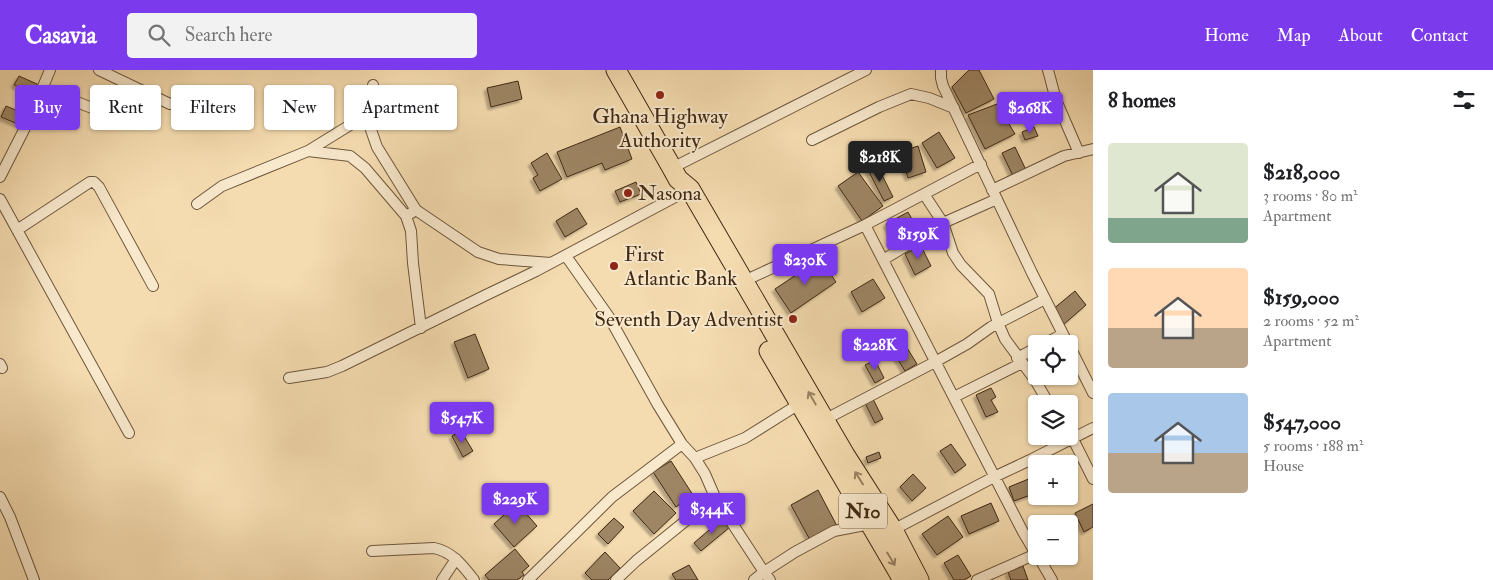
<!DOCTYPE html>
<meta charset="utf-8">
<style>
body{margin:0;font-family:"IM FELL Double Pica",serif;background:#f2f2f2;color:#202124;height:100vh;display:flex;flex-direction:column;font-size:19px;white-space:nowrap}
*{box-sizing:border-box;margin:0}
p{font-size:16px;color:#757577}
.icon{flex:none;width:28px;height:28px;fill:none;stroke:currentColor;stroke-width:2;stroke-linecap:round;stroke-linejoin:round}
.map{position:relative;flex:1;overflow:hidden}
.details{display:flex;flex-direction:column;background:#fff;width:400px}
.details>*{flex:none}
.guide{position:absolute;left:15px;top:15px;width:475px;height:45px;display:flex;gap:10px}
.tools{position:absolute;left:1028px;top:265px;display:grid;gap:10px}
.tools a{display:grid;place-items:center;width:50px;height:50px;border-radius:5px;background:#fff;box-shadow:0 1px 4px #0004;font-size:25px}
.price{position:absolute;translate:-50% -42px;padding:0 11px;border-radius:5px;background:#7c3aed;color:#fff;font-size:16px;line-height:32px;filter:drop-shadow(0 1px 2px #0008)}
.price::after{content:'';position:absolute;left:50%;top:30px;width:15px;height:11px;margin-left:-8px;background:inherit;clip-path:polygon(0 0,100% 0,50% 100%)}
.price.on{background:#222;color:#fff}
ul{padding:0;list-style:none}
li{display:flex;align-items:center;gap:15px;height:125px;padding:0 15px}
li span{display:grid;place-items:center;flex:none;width:140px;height:100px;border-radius:5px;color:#555}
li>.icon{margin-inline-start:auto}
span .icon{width:60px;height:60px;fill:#fffc;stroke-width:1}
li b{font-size:21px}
h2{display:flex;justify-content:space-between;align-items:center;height:60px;padding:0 15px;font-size:21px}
.chip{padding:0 18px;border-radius:5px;background:#fff;box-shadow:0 1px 4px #0004;font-size:18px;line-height:45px}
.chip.on{background:#7c3aed;color:#fff}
header{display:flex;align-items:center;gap:30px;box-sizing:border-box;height:70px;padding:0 25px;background:#7c3aed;color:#fff}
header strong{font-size:24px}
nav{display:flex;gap:28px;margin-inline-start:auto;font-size:18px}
.search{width:350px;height:45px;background:#f2f2f2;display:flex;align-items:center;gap:12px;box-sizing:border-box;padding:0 18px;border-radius:5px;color:#757577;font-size:19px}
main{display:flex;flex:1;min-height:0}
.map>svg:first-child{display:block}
</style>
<header>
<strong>Casavia</strong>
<div class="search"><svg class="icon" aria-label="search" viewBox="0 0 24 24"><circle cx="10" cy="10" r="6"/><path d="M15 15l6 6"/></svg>Search here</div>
<nav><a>Home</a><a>Map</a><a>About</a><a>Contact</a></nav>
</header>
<main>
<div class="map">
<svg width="1093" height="510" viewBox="0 0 1093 510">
<defs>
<filter id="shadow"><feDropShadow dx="-3" dy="3" stdDeviation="1" flood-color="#0004"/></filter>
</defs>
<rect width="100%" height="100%" fill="#f5dcb0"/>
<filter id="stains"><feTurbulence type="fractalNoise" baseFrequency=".004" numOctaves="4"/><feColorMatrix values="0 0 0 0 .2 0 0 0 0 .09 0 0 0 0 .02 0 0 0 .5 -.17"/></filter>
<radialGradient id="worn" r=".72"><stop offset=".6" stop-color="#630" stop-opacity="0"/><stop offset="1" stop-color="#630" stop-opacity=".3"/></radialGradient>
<path fill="#9e8665" stroke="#402914" filter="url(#shadow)" d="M 969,0 L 979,0 L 994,29 L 966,43 L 952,17 Z
M 19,6 L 37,14 L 33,24 L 14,15 Z
M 518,11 L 522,29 L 491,37 L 487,18 Z
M 997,34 L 1015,64 L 985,79 L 968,45 Z
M 6,36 L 23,43 L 18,54 L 1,47 Z
M 620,57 L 632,89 L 605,100 L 602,93 L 567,107 L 557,82 Z
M 1034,57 L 1038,66 L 1025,70 L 1022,62 Z
M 939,62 L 955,88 L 937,98 L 922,73 Z
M 918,76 L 926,102 L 908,108 L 900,82 Z
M 1015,77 L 1026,100 L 1013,106 L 1002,83 Z
M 547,83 L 562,109 L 540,121 L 533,108 L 538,105 L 531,93 Z
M 877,95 L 893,127 L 884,131 L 868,100 Z
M 858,102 L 883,136 L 862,151 L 838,116 Z
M 636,112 L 641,124 L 620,132 L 615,121 Z
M 577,138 L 587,154 L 565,167 L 556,151 Z
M 908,142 L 921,165 L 899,177 L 886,154 Z
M 921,176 L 931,196 L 915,205 L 905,184 Z
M 820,189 L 836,212 L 791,243 L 775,219 Z
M 873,209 L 885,228 L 862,242 L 851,222 Z
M 1075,221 L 1086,235 L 1063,255 L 1051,241 Z
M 475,264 L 489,299 L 468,308 L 454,272 Z
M 868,264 L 874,275 L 862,282 L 856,271 Z
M 904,273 L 917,294 L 905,301 L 892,280 Z
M 875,290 L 884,308 L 875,313 L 865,295 Z
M 991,318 L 996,327 L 991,330 L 998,342 L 986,347 L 976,325 Z
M 873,329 L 883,349 L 875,353 L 865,333 Z
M 461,361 L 473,381 L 463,387 L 452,366 Z
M 951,374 L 966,395 L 955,403 L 940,381 Z
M 879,382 L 881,388 L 868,393 L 866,387 Z
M 671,391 L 693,425 L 676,437 L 653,402 Z
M 913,404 L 926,418 L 912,431 L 900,417 Z
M 1036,406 L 1036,423 L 1014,431 L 1009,417 Z
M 818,420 L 837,456 L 810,470 L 791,435 Z
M 654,421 L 676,443 L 654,464 L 633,441 Z
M 517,433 L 537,456 L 514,477 L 494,454 Z
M 991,433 L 999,451 L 969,464 L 961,446 Z
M 1093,434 L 1093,457 L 1084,462 L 1075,443 Z
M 948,446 L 963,467 L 937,485 L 922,464 Z
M 614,448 L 624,457 L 608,474 L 598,464 Z
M 723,448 L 730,457 L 701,481 L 694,473 Z
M 515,479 L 529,496 L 522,502 L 524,505 L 517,510 L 489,510 L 485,505 Z
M 605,482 L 620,498 L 608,510 L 592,510 L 585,503 Z
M 958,485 L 971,506 L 964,510 L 954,510 L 944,493 Z
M 689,495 L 698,510 L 676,510 L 672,504 Z
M 1023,496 L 1028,510 L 1011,510 L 1008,502 Z"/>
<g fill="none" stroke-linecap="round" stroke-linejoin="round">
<defs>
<path id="street" d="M 99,0 L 170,34
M 941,0 L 941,8 L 943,16 L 1032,203 L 1068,274
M 1048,0 L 1056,30 L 1079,83
M 373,15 L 368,44 L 370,57 L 377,77 L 416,140
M 42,18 L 122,50
M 812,70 L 879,37 L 911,24 L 929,28 L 954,38
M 308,81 L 368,44
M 672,98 L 866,0
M 0,107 L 29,50 L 50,0
M 992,120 L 1064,86 L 1093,79
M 924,124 L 943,153 L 953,183 L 961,195 L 989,224 L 998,253 L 1005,269 L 1035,310 L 1049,334
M 0,129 L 129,363
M 197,134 L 222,116 L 308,81 L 350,86 L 365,98 L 406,146 L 411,161 L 413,193 L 421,258
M 406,146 L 416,140 L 478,182 L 499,189 L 551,193
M 865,155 L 1023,462 L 1036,484 L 977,510
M 17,160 L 90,112 L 94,112 L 99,117 L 153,216
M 566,186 L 609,247 L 658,335 L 682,374 L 695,388 L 705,404 L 715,427 L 636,491 L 616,510
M 883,190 L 943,153 L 997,129
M 744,211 L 865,155 L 981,94
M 1044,274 L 1063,264
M 1069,275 L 1093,323
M 1017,288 L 1036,278
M 0,294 L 2,298
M 289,308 L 327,302 L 342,296 L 486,225 L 536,201 L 690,119
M 954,327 L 1022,293
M 824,350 L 935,292 L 967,274 L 991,257 L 1045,229
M 1073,369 L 1093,409
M 695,388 L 745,368 L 799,334
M 0,427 L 10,447 L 34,510
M 715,427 L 764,502 L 754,510
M 889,462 L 994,407 L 1030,390 L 1093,358
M 372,481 L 434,478 C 453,482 463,496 474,510
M 1038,486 L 1052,510
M 442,510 L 456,489
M 528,510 L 612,427 L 682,374
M 770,510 L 764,502 L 795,482 L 834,461 L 870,454"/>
<path id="highway" d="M 616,0 L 672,98 L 678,109 L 690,119 L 845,385 L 893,460 L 919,510
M 769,281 L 903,510"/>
</defs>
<use href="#street" stroke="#6d563b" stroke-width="12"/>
<use href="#highway" stroke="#402914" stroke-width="21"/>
<use href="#street" stroke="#f8e8cc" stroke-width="10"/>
<use href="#highway" stroke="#f5dcb0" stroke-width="19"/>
</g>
<defs><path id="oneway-shaft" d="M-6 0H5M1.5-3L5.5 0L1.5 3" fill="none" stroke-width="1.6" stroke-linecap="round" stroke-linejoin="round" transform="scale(1.25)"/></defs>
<g stroke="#9a8262">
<use href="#oneway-shaft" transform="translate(812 328) rotate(-120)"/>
<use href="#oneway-shaft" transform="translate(859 408) rotate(-122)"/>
<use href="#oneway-shaft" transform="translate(891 489) rotate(59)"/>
</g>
<g fill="#8f2418" stroke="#f8e8cc" stroke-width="2">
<circle cx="660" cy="25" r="5"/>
<circle cx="628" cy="123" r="5"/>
<circle cx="614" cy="196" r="5"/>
<circle cx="793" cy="249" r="5"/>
</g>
<g text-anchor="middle" stroke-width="4" stroke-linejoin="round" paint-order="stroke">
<rect fill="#f8e8cc" stroke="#77624b" stroke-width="1" x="839" y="423.5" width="48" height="35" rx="4"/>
<g font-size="20" font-weight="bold" fill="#402914">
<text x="863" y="448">N10</text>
</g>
<g font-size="21" fill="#402914" stroke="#f8e8cc" text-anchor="start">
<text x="660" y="53" text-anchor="middle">Ghana Highway<tspan x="660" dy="24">Authority</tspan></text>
<text x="638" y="130">Nasona</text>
<text x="624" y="191">First<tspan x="624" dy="24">Atlantic Bank</tspan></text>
<text x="783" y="256" text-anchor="end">Seventh Day Adventist</text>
</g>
</g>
<rect width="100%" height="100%" filter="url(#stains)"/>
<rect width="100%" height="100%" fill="url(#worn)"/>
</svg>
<div class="tools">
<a><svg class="icon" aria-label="locate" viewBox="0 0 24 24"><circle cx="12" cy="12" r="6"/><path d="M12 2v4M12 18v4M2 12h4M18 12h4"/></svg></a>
<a><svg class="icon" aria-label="layers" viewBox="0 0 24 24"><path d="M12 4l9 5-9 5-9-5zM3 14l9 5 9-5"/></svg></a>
<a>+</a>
<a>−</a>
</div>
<b class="price" style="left:1030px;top:64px">$268K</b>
<b class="price on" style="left:880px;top:113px">$218K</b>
<b class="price" style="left:918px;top:190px">$159K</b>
<b class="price" style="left:805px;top:216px">$230K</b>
<b class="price" style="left:875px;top:301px">$228K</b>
<b class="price" style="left:462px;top:374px">$547K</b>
<b class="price" style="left:515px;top:455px">$229K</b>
<b class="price" style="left:712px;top:465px">$344K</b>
<div class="guide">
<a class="chip on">Buy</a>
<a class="chip">Rent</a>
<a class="chip">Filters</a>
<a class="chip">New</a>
<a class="chip">Apartment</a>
</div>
</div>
<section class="details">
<h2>8 homes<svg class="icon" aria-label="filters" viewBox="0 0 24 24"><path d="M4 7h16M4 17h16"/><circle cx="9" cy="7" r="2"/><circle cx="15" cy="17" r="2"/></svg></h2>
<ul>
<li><span style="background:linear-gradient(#dfe7d0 75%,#7fa58c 0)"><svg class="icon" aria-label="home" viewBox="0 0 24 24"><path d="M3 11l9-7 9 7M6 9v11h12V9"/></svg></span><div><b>$218,000</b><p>3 rooms · 80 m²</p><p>Apartment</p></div></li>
<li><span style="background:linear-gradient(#ffd9b3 60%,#b9a48a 0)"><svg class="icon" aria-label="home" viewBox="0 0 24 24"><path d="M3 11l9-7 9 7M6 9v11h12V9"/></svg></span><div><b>$159,000</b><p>2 rooms · 52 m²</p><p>Apartment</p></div></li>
<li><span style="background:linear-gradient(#a9c7e8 60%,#b9a48a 0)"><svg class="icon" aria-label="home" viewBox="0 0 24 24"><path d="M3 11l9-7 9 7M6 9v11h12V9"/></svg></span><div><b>$547,000</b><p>5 rooms · 188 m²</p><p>House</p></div></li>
</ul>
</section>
</main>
